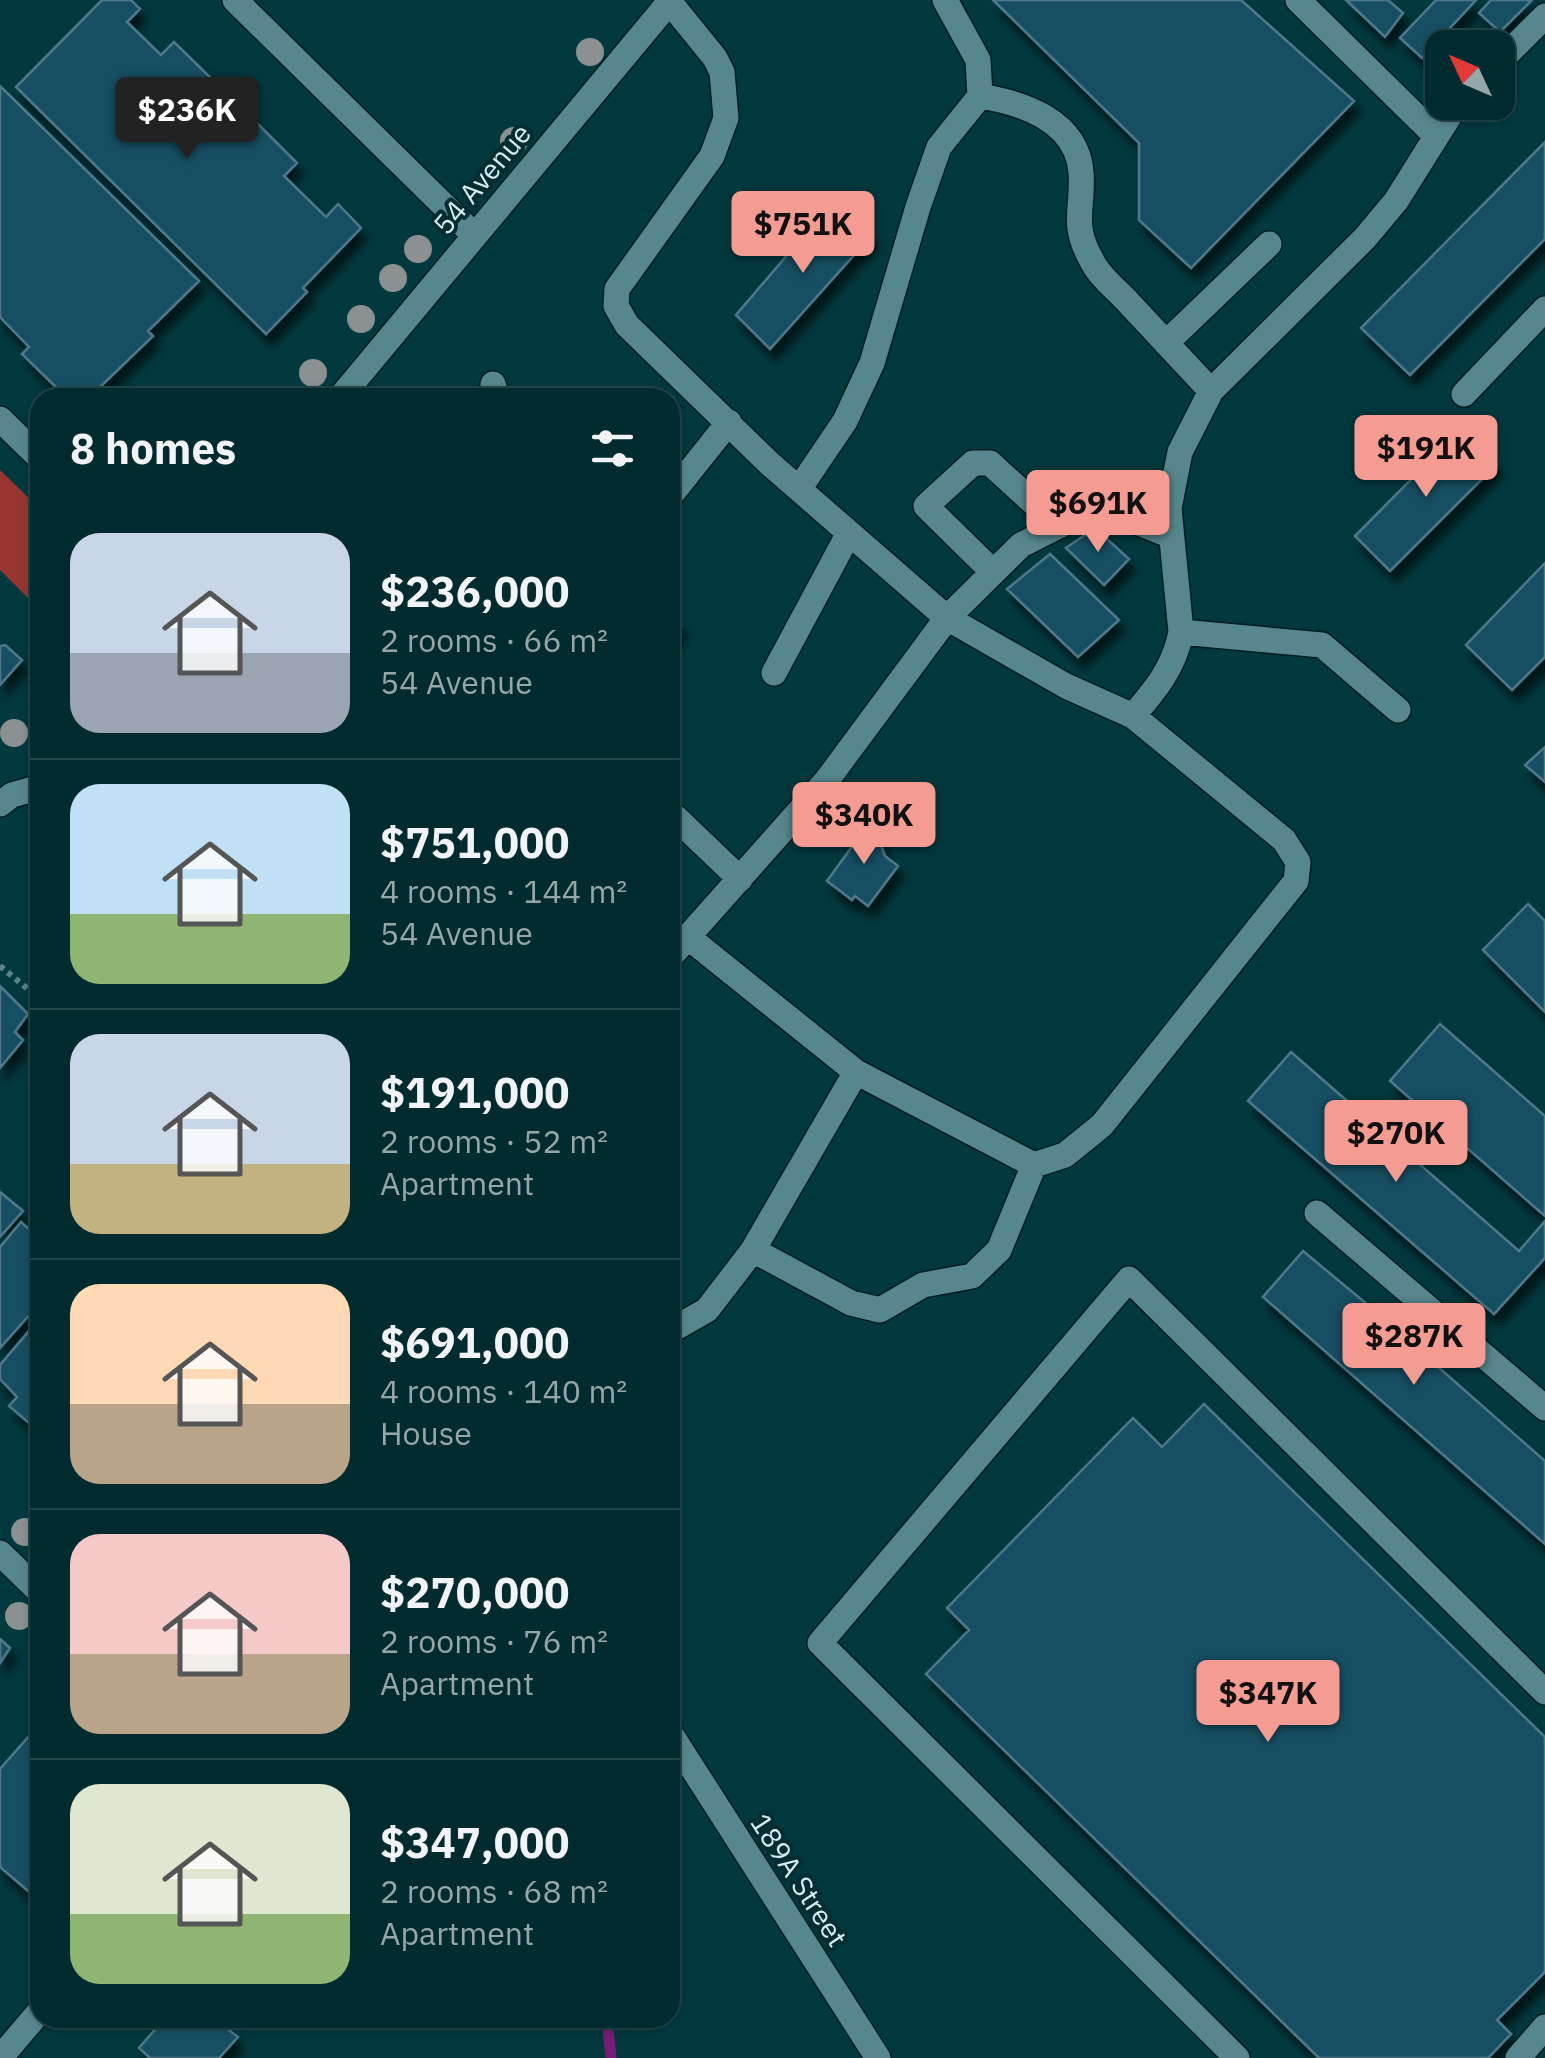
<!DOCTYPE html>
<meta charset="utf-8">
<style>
body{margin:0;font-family:"IBM Plex Sans",sans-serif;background:#10373b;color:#f1f3f6;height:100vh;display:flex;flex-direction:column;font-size:38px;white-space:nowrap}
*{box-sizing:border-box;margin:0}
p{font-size:32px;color:#96a7aa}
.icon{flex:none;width:55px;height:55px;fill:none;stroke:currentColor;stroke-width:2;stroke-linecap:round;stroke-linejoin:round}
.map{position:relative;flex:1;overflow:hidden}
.side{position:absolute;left:30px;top:388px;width:650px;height:1640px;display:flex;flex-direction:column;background:#022b2f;border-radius:30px;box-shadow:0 2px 8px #0004,0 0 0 2px #23474b}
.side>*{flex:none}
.needle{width:65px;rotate:314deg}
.fabs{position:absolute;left:1425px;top:30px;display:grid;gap:20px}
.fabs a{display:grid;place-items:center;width:90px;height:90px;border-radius:20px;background:#022b2f;box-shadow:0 2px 8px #0004,0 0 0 2px #23474b;font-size:50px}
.price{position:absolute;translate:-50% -85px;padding:0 22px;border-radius:10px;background:#f59c92;color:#111;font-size:32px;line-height:65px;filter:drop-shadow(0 2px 5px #0008)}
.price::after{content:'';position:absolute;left:50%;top:60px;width:30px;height:22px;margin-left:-15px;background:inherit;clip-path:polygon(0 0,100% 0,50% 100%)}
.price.selected{background:#222;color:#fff}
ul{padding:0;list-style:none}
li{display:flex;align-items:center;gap:30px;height:250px;padding:0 40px}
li+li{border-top:2px solid #23474b}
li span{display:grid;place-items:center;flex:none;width:280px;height:200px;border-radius:30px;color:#555}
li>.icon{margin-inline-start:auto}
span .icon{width:120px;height:120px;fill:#fffc;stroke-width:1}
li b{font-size:42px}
h2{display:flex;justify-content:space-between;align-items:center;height:120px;padding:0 40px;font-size:42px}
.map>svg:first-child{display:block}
</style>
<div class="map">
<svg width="1545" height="2058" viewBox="0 0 1545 2058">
<defs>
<filter id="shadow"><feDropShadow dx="6" dy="11" stdDeviation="5" flood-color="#0009"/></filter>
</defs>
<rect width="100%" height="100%" fill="#02393f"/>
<path fill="#993530" d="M 0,470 L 40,509 L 40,610 L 0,570 Z"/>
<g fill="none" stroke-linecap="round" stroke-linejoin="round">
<path stroke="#771d79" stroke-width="11" d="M 607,2018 L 611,2058"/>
</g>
<path fill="#195064" stroke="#4f788a" stroke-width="2.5" filter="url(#shadow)" d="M 102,0 L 131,0 L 140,9 L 127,22 L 161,55 L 174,42 L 214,81 L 201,94 L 238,130 L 251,117 L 297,163 L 284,176 L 326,217 L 338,204 L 361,228 L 303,288 L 307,292 L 266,334 L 16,87 Z
M 993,0 L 1241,0 L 1354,101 L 1191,268 L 1139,220 L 1139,143 Z
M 1346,0 L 1388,0 L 1403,13 L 1385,37 Z
M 1436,0 L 1476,0 L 1422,58 L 1400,38 Z
M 1491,0 L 1532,0 L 1500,32 L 1479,13 Z
M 0,86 L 199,281 L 148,331 L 153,336 L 100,387 L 105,393 L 101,398 L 67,398 L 22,354 L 29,347 L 0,317 Z
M 1545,142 L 1545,239 L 1410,375 L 1361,328 Z
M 829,206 L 872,235 L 770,349 L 736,315 Z
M 1461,429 L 1496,465 L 1390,571 L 1355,536 Z
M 1095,528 L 1129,559 L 1104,585 L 1066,548 Z
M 1050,554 L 1119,620 L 1078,657 L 1007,589 Z
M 1545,563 L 1545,657 L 1512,690 L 1466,645 Z
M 670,618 L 681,625 L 670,641 Z
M 5,645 L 22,660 L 0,685 L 0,646 Z
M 1545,747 L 1545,782 L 1525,765 Z
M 872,819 L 883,827 L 877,835 L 885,856 L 898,866 L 868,906 L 855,896 L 852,900 L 827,881 Z
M 1528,904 L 1545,921 L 1545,1012 L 1483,950 Z
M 0,986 L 28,1014 L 15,1032 L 23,1040 L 0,1068 Z
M 1440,1024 L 1545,1116 L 1545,1216 L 1390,1081 Z
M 1291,1052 L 1519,1251 L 1545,1221 L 1545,1258 L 1494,1314 L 1248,1101 Z
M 0,1192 L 23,1211 L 0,1237 Z
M 21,1222 L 40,1239 L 40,1258 L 37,1262 L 40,1265 L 40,1303 L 0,1348 L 0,1247 Z
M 1303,1251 L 1386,1320 L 1391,1314 L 1410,1331 L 1404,1337 L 1545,1461 L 1545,1544 L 1263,1297 Z
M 40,1318 L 40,1424 L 36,1429 L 9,1406 L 17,1397 L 0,1379 L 0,1365 Z
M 1204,1404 L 1545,1737 L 1545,1972 L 1497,2020 L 1511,2034 L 1488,2058 L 1319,2058 L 926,1674 L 969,1630 L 947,1608 L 1133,1418 L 1162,1447 Z
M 0,1639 L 10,1648 L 0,1663 Z
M 30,1735 L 40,1743 L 40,1879 L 28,1891 L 0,1867 L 0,1769 Z
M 149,2018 L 213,2018 L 238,2037 L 219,2058 L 150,2058 L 139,2048 L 158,2026 Z"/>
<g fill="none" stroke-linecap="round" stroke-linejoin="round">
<defs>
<path id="minor" d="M 235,0 L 474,235
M 668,0 L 715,58 L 722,72 L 726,118 L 712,156 L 617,289 L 616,306 L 627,325 L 770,464 L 947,618 L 1066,686 L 1133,716 C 1156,689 1174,668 1181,632 L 1169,508 L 1180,452 L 1211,391 L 1365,238 L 1396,201 L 1458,102
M 1298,0 L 1435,135
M 1498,63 L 1545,16
M 980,96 C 1023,103 1077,121 1081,172 C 1084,210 1070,222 1092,261 C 1099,276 1116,289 1127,301 C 1155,331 1183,361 1211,391
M 1166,343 L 1269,244
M 493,384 L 497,398
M 1464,394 L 1545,309
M 340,398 L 671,0
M 0,419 L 40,458
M 799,489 L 845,421 L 872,363 L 918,207 L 939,147 L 980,96 L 978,60 L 945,0
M 670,496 L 729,422
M 993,572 L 926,506 L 973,463 L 990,463 L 1059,526
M 1181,632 L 1322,645 L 1398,710
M 774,673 L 849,533
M 0,804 L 12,795 L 40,787
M 670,815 L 672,814 L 740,879
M 670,957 L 827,780 L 947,618 L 1021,545 L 1080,515 L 1107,510 L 1171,536
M 856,1072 L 1034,1165 L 1065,1155 L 1102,1125 L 1296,881 L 1298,862 L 1284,840 L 1133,716
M 1317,1213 L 1545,1408
M 753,1250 L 851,1303 L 880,1310 L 923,1285 L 972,1276 L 999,1250 L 1034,1165
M 670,1331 L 707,1310 L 753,1250 L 856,1072 L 689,938
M 0,1553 L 40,1592
M 670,1733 L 878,2058
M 0,2058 L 40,2011
M 1237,2058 L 820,1643 L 1129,1279 L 1545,1692
M 1518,2058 L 1545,2027"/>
</defs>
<use href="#minor" stroke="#041d21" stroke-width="28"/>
<path stroke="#5a8489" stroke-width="6" stroke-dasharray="5 5" stroke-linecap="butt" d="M 0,966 L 40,999"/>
<use href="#minor" stroke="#57878e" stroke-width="25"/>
</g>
<g fill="#8b9191">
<circle cx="590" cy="52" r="14"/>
<circle cx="514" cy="141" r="14"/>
<circle cx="418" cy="249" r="14"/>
<circle cx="393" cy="278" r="14"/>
<circle cx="361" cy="319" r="14"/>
<circle cx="313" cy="373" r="14"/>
<circle cx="14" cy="733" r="14"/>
<circle cx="25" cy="1532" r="14"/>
<circle cx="19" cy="1616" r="14"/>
</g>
<g text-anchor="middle" stroke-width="8" stroke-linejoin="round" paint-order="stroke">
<g font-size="28" fill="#d4edf0" stroke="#062d32">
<text transform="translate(482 179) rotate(-50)" y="10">54 Avenue</text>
<text transform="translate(799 1880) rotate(57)" y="10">189A Street</text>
</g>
</g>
</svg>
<div class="fabs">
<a><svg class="needle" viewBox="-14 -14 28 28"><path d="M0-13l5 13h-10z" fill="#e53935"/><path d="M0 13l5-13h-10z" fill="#96a7aa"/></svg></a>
</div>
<b class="price selected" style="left:187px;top:162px">$236K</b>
<b class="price" style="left:803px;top:276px">$751K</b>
<b class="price" style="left:1426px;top:500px">$191K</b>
<b class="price" style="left:1098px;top:555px">$691K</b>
<b class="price" style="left:864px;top:867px">$340K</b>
<b class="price" style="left:1396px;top:1185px">$270K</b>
<b class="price" style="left:1414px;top:1388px">$287K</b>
<b class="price" style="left:1268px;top:1745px">$347K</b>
<section class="side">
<h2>8 homes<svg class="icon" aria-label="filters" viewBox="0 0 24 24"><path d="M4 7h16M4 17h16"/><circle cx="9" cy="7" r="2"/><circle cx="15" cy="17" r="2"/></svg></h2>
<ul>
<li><span style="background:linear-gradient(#c9d6e8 60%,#9aa5b1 0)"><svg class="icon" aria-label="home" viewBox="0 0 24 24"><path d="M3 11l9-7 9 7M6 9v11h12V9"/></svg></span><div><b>$236,000</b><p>2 rooms · 66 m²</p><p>54 Avenue</p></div></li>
<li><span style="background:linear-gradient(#bfe0f5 65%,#8fb573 0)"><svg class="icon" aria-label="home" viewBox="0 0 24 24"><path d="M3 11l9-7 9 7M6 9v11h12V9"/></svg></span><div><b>$751,000</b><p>4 rooms · 144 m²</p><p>54 Avenue</p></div></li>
<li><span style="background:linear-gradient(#c9d6e8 65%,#c2b280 0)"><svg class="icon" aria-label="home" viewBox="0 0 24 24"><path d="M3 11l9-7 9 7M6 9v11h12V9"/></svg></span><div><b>$191,000</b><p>2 rooms · 52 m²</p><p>Apartment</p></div></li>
<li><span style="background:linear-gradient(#ffd9b3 60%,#b9a48a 0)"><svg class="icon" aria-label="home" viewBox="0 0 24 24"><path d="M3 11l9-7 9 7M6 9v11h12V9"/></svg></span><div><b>$691,000</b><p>4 rooms · 140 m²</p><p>House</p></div></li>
<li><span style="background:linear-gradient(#f6c9c9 60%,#b9a48a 0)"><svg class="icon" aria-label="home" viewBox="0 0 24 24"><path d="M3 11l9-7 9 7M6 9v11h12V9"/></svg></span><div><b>$270,000</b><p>2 rooms · 76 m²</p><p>Apartment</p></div></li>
<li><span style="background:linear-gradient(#dfe7d0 65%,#8fb573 0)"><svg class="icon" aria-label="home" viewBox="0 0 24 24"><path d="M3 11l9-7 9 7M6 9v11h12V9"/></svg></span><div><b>$347,000</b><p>2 rooms · 68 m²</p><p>Apartment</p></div></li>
</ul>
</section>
</div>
